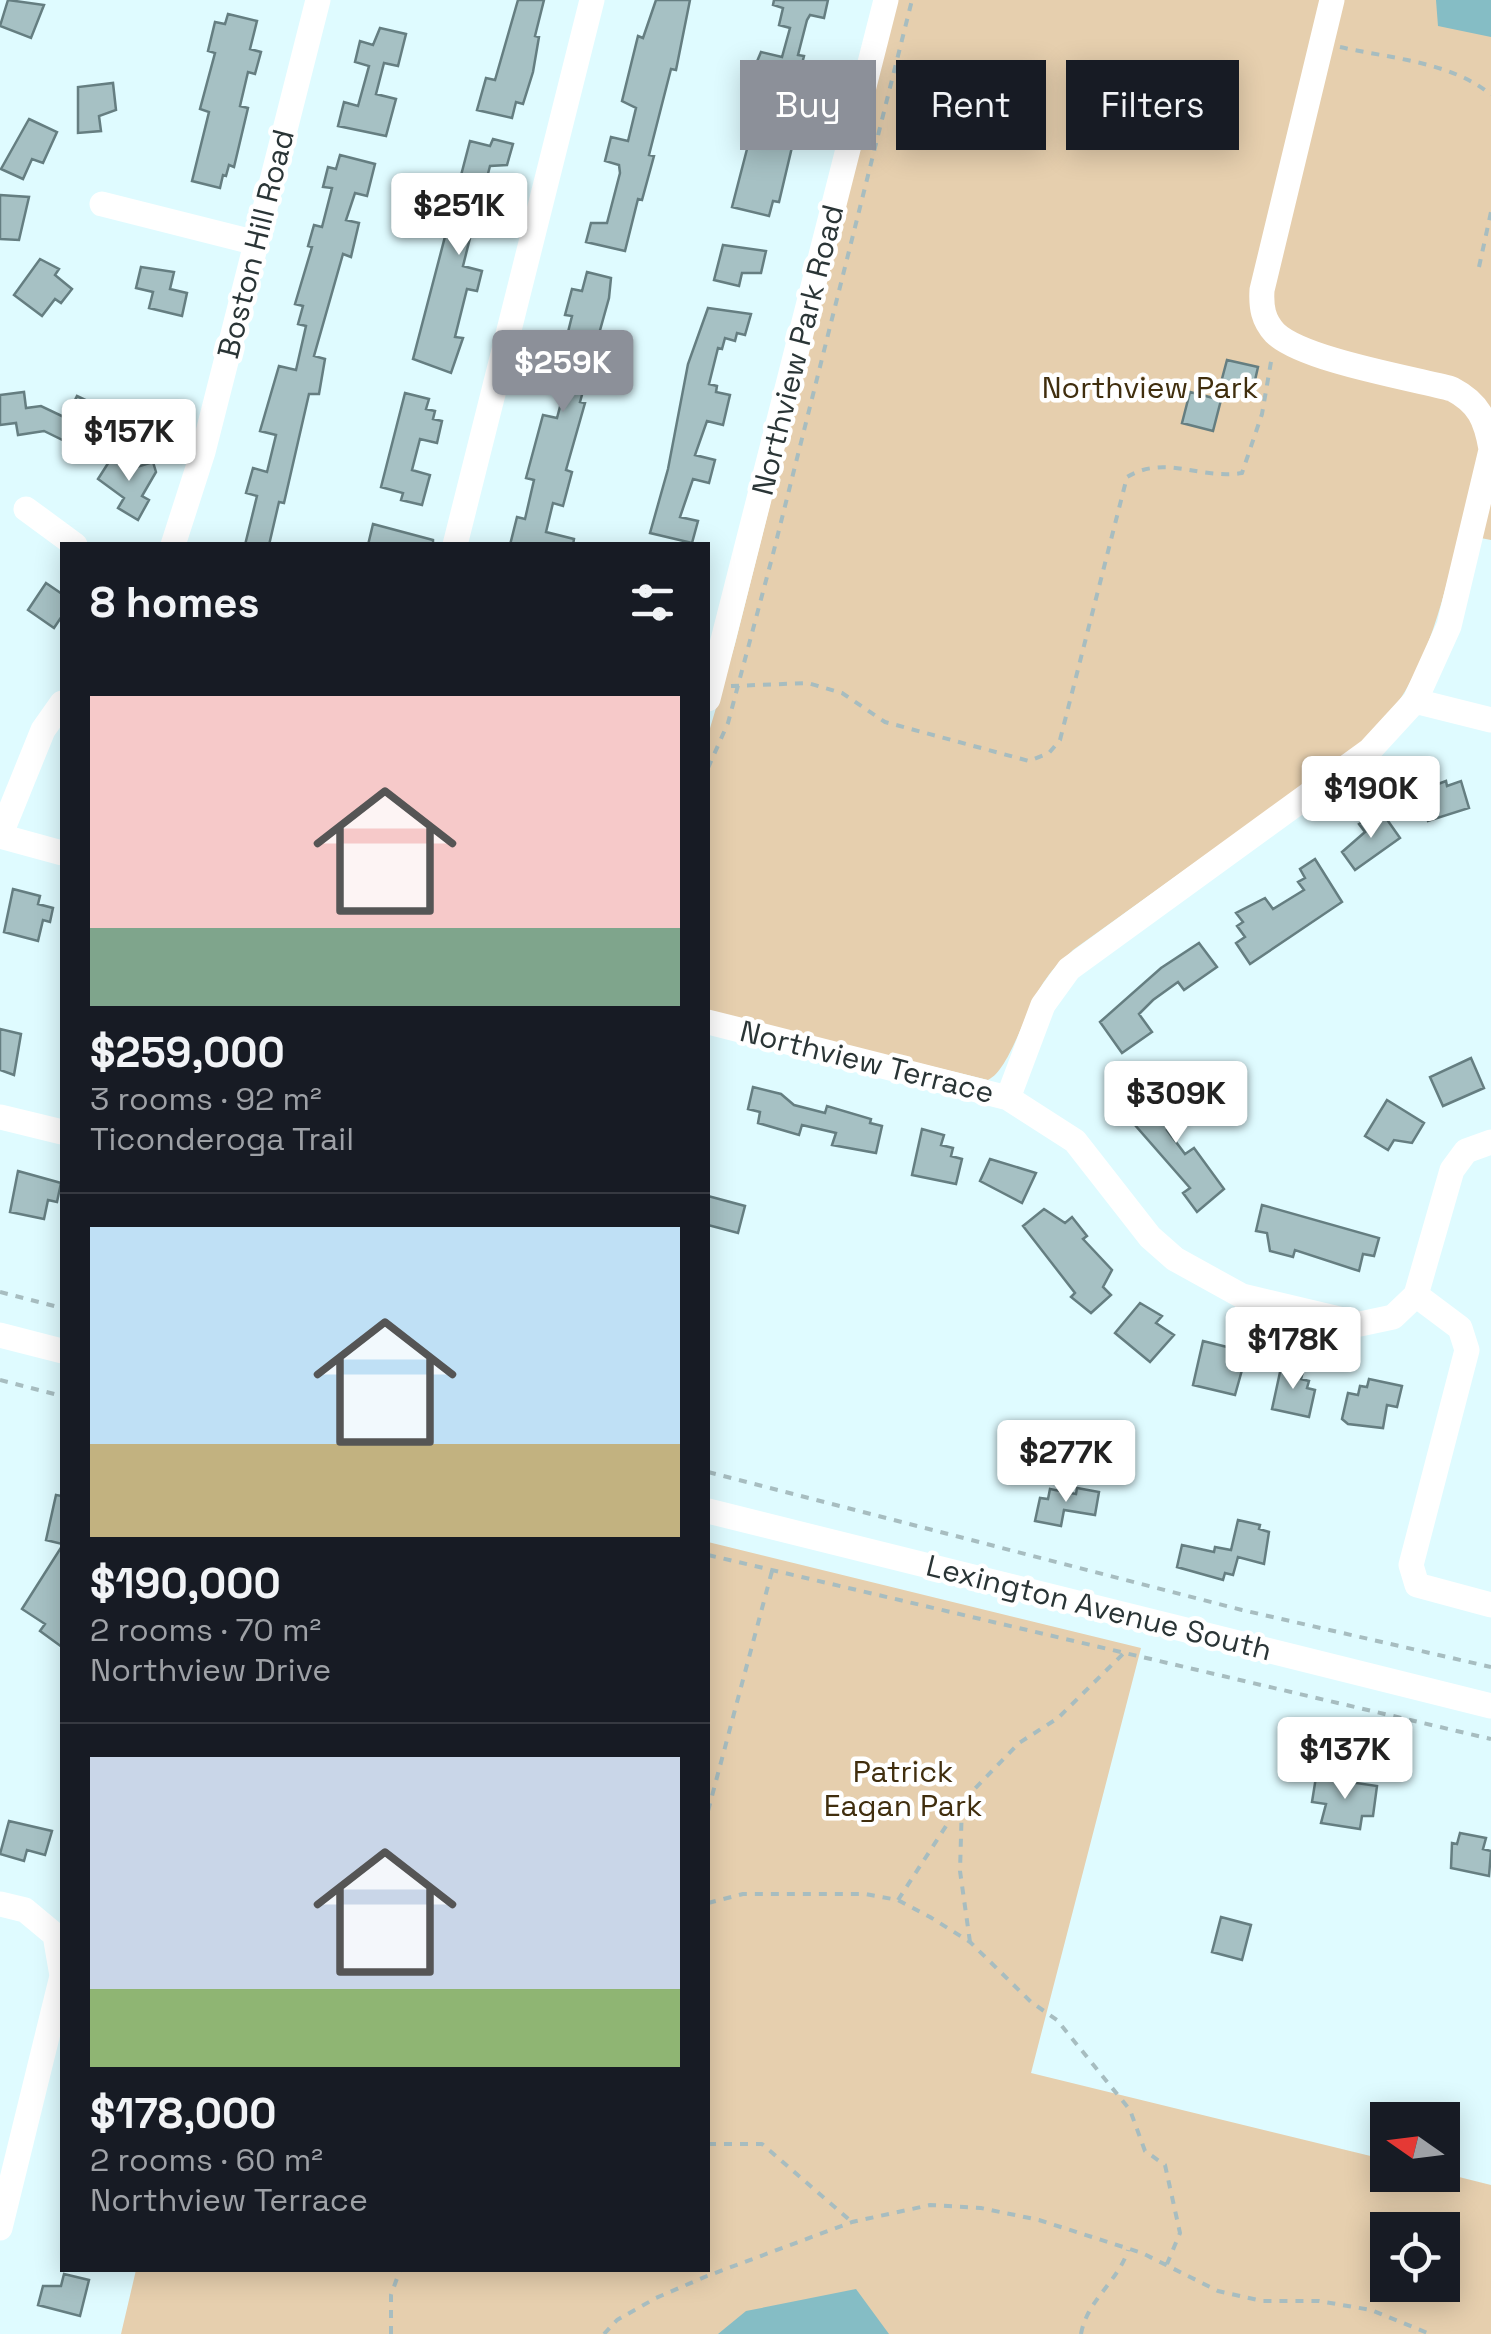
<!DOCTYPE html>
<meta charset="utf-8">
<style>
body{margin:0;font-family:"Space Grotesk",sans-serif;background:#20242c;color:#f1f3f6;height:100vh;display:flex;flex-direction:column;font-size:38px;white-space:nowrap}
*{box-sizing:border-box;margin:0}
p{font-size:32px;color:#9ea1a6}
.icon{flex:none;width:55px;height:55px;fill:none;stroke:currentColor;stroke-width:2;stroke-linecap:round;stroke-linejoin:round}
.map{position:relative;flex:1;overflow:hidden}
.drawer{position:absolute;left:60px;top:542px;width:650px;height:1730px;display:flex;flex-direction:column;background:#171b24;border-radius:0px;box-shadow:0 5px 25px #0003}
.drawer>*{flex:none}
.top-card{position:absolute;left:740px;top:60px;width:600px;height:90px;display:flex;gap:20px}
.needle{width:65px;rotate:284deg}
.controls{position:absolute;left:1370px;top:2102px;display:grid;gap:20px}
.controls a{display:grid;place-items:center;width:90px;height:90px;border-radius:0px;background:#171b24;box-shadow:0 5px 25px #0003;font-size:50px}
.price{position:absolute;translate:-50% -85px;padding:0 22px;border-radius:10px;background:#fff;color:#222;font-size:32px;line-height:65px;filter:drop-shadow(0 2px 5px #0008)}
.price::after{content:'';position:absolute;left:50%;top:60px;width:30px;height:22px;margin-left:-15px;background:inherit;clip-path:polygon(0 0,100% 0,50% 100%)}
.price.current{background:#8c9099;color:#fff}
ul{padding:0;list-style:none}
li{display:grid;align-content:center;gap:20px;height:530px;padding:0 30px}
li+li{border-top:2px solid #363941}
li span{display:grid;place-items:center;height:310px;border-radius:0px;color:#555}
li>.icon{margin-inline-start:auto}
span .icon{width:180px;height:180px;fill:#fffc;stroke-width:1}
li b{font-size:42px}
h2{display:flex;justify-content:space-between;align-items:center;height:120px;padding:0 30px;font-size:42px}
.tag{padding:0 35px;border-radius:0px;background:#171b24;box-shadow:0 5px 25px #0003;font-size:35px;line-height:90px}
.tag.current{background:#8c9099;color:#fff}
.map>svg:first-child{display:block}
</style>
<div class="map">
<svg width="1491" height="2334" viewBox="0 0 1491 2334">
<rect width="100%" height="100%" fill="#dffbff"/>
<path fill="#e6cfae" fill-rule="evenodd" d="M 897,0 L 1491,0 L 1491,540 L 1460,534 C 1440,608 1426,680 1370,737 L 1073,950 C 1064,959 1053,968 1046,979 C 1027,1003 1011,1069 988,1080 L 708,1012 L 708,735 L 735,644 Z
M 708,1542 L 1141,1648 L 1031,2073 L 1387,2160 L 1388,2175 L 1443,2173 L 1491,2185 L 1491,2334 L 121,2334 L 136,2270 L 708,2270 ZM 1388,2230 L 1442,2230 L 1442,2285 L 1388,2285 Z"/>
<path fill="#85bdc5" d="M 1436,0 L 1491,0 L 1491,37 L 1438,26 Z
M 856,2289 L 889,2334 L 718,2334 L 746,2311 Z"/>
<path fill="#a6c1c4" stroke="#657e81" stroke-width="2.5" d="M 8,0 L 44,5 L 31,38 L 0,26 Z
M 518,0 L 544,0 L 535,36 L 539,37 L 533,72 L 523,104 L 516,102 L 512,118 L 477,110 L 486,78 L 495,80 Z
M 656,0 L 690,0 L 676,70 L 671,69 L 649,155 L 654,156 L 642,200 L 638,199 L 625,251 L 586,242 L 591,223 L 607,223 L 620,173 L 619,165 L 605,161 L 611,137 L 628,141 L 636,108 L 622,101 L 638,36 L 643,38 Z
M 774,0 L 828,0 L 824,18 L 810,15 L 807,20 L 798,55 L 804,56 L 799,76 L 791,74 L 789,81 L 780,79 L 769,123 L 788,128 L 783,144 L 792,147 L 779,202 L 773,201 L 769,216 L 732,207 L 761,95 L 748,91 L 753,71 L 761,52 L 782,57 L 790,28 L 779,25 L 783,8 L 773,5 Z
M 228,14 L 257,21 L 250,49 L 261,52 L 255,74 L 248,72 L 240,106 L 248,108 L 234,167 L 229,165 L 226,176 L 223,175 L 220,188 L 192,181 L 209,112 L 200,109 L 215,53 L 208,51 L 215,22 L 225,24 Z
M 380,28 L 406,34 L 398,66 L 384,63 L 376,94 L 396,99 L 386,136 L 338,126 L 344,102 L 358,106 L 369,66 L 355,62 L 360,41 L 373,45 Z
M 113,83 L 116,110 L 99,116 L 101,131 L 78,133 L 78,87 Z
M 29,119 L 57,132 L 43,163 L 32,159 L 23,179 L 1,169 Z
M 493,139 L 513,144 L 507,165 L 490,166 L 479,209 L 495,212 L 490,236 L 471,234 L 463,266 L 482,271 L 477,291 L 467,289 L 455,337 L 463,338 L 451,373 L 413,359 L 470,141 L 490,146 Z
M 340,155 L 375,164 L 367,196 L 355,193 L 346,220 L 359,223 L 351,257 L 343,254 L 314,356 L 325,359 L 319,394 L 309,394 L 284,503 L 279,502 L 269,545 L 245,545 L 257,496 L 246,493 L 253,468 L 267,472 L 276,435 L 260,431 L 279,366 L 296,370 L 306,326 L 298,324 L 303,306 L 295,304 L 312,247 L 308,246 L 314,225 L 322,227 L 332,188 L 323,187 L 328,167 L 336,169 Z
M 0,195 L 29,197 L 19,240 L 0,239 Z
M 723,245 L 766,251 L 761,273 L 742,273 L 739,286 L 714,280 Z
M 40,259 L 59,269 L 55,275 L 72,289 L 61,303 L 55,299 L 42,316 L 14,295 Z
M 141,267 L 174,272 L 170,289 L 187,293 L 182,316 L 149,308 L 153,292 L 136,288 Z
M 587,272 L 611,278 L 609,298 L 580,402 L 585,403 L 566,470 L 572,472 L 563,506 L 553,503 L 546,532 L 574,539 L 573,545 L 510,545 L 517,517 L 525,519 L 534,480 L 526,478 L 543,415 L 557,418 L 567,380 L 550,375 L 555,355 L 562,356 L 572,316 L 565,315 L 572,289 L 582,291 Z
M 708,308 L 751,314 L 745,335 L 737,333 L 735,341 L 725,338 L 722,349 L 718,348 L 709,384 L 717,386 L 716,392 L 730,395 L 723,425 L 707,421 L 695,455 L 715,460 L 709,483 L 693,479 L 680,517 L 698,521 L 692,543 L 650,533 L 668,469 L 688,364 Z
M 1227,360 L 1258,367 L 1251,398 L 1219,390 Z
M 24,392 L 26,408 L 41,406 L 66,418 L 77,396 L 115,414 L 99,447 L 83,440 L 79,448 L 44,431 L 18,435 L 16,423 L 0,425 L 0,395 Z
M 1190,392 L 1221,400 L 1213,431 L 1182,423 Z
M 405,393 L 429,399 L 426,409 L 435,411 L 433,419 L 442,421 L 437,443 L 420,439 L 412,470 L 430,475 L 422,505 L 401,500 L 403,493 L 381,487 Z
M 114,454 L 137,467 L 153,462 L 156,472 L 142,496 L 149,500 L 138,520 L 118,508 L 124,498 L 98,479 Z
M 373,524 L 433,540 L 433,545 L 368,545 Z
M 46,583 L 62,594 L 62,616 L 54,628 L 28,610 Z
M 1436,778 L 1438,784 L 1446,781 L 1447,786 L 1461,781 L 1469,808 L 1428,821 L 1416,784 Z
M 1381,811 L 1400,838 L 1355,870 L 1342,852 L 1365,832 L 1359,824 Z
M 1315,859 L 1342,902 L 1250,964 L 1236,943 L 1245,937 L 1237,926 L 1243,922 L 1236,913 L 1265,898 L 1273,909 L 1304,890 L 1298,882 L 1305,878 L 1300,869 Z
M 13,889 L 40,896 L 38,904 L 53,908 L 50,922 L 43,920 L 38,941 L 4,932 Z
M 1199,943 L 1217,967 L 1184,990 L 1178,982 L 1153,1000 L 1139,1014 L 1152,1032 L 1122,1053 L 1100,1022 L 1161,968 Z
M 0,1029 L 21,1034 L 14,1075 L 0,1070 Z
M 1471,1058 L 1484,1088 L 1443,1106 L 1430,1077 Z
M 1159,1080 L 1186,1117 L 1167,1130 L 1185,1154 L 1194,1148 L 1224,1189 L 1197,1212 L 1183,1193 L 1190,1188 L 1135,1125 L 1150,1111 L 1138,1096 Z
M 753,1087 L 781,1094 L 794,1105 L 825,1113 L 827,1106 L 871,1119 L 870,1123 L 882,1126 L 876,1153 L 832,1145 L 836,1133 L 802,1125 L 799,1135 L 758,1123 L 760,1112 L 748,1109 Z
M 1387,1100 L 1424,1123 L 1412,1143 L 1394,1140 L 1388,1150 L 1365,1136 Z
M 922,1129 L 944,1135 L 941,1145 L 953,1148 L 951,1156 L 962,1159 L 956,1184 L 912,1175 Z
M 990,1159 L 1036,1173 L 1022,1203 L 980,1181 Z
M 18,1171 L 61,1183 L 57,1202 L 48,1200 L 44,1219 L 10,1212 Z
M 708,1196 L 745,1206 L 738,1233 L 708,1225 Z
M 1262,1205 L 1379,1238 L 1374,1256 L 1363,1254 L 1359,1271 L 1295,1250 L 1293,1257 L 1270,1251 L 1267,1233 L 1256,1231 Z
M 1044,1209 L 1065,1223 L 1072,1217 L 1087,1236 L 1083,1239 L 1112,1270 L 1103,1287 L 1111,1295 L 1091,1313 L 1071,1297 L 1075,1293 L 1023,1226 Z
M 1140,1303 L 1162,1316 L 1156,1323 L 1174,1335 L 1150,1362 L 1115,1333 Z
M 1203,1341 L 1235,1349 L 1230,1367 L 1242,1370 L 1235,1395 L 1193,1385 Z
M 1282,1363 L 1304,1368 L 1301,1379 L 1309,1381 L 1307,1388 L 1315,1390 L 1309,1417 L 1272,1409 Z
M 1369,1379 L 1402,1386 L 1397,1407 L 1387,1405 L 1383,1428 L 1348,1424 L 1342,1419 L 1348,1393 L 1358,1395 L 1360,1386 L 1367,1387 Z
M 1077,1488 L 1099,1492 L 1095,1515 L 1064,1510 L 1061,1526 L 1035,1521 L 1040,1498 L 1048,1499 L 1050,1489 L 1076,1494 Z
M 56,1495 L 62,1496 L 62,1544 L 46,1540 Z
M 1238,1520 L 1260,1525 L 1259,1529 L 1269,1532 L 1264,1564 L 1238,1557 L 1233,1575 L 1225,1573 L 1223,1580 L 1177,1567 L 1182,1545 L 1214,1552 L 1215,1547 L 1231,1550 Z
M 62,1546 L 62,1647 L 40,1631 L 45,1624 L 22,1609 Z
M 1316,1777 L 1377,1786 L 1373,1816 L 1362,1816 L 1360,1829 L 1321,1823 L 1326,1804 L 1312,1802 Z
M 9,1821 L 52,1831 L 45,1855 L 27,1850 L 24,1861 L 0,1854 Z
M 1460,1833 L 1486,1838 L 1483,1849 L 1491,1851 L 1489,1876 L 1451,1868 L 1452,1843 L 1457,1844 Z
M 1221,1917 L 1251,1925 L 1242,1960 L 1212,1952 Z
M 64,2274 L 89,2280 L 80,2316 L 38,2305 L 43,2286 L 61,2286 Z"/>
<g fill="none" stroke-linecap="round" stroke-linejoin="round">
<path stroke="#a7bdc0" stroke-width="4" stroke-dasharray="8 8" stroke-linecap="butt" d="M 1340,47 C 1388,58 1453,62 1491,95
M 1479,267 L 1491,212
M 731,686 L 808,683 L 842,693 L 885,722 L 1029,761 L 1049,753 L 1060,740 L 1127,477 C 1165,454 1200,480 1242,473 L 1262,414 L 1272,356
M 708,768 L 728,723 L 772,558 L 912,0
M 0,1292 L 62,1308
M 0,1380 L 62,1396
M 708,1472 L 1242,1610 L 1491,1667
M 708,1555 L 1491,1739
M 708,1811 L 772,1571
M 898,1900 L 961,1803
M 708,1903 L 743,1894 L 865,1894 L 898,1900 L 930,1917 L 970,1942 L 1031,2002 L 1057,2020 L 1130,2110 L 1145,2151 L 1165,2165 L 1180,2233 L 1167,2264
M 970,1942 L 960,1871 L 962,1802 L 1019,1743 L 1058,1718 L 1126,1651
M 708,2144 L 762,2144 L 852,2222
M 391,2334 L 391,2295 L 400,2270
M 604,2334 L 617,2320 L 656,2298 L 707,2276 L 852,2222 L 930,2205 L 981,2208 L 1039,2220 L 1142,2253 L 1218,2291 L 1262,2301 L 1319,2301 L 1371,2310 L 1430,2334
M 1081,2334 C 1087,2300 1118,2282 1128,2250"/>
<path stroke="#fff" stroke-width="25" d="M 1332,0 L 1262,290 C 1261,307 1263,320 1275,333 C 1303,360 1411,378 1452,389 C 1479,403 1486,420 1491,449
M 102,204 L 256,243
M 26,509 L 75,545
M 173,545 L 203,452 L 318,0
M 455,545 L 592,0
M 708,699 L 886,0
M 1415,701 L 1491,720
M 0,836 L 43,730 L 62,703
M 0,836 L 62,853
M 708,1022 L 1008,1098 L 1075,1141 L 1150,1237 L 1175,1259 L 1242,1296 L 1360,1324 L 1393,1317 L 1416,1295 L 1452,1170 L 1466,1151 L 1491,1142
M 1008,1098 L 1043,1005 L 1069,969 L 1370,750 L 1415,701 L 1449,626 L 1491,450
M 0,1117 L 62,1132
M 1416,1295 L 1460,1328 L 1467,1350 L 1411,1565 L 1417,1585 L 1491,1605
M 0,1335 L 62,1351
M 708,1511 L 1491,1706
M 0,1904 L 25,1910 L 55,1935 L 62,1976 L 0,2228"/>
</g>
<g text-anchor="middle" stroke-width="9" stroke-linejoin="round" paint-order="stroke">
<g font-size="30" fill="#2a3536" stroke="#fff">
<text transform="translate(256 244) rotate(-76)" y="10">Boston Hill Road</text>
<text transform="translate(798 350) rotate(-76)" y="10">Northview Park Road</text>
<text transform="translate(867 1062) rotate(14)" y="10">Northview Terrace</text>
<text transform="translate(1099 1608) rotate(14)" y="10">Lexington Avenue South</text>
</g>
<g font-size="30" fill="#402e0e" stroke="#fff">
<text x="1150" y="398">Northview Park</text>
<text x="903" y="1782">Patrick<tspan x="903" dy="34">Eagan Park</tspan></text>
</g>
</g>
</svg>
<div class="controls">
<a><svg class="needle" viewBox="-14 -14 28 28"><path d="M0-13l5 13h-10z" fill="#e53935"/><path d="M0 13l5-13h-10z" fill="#9ea1a6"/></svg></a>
<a><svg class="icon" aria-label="locate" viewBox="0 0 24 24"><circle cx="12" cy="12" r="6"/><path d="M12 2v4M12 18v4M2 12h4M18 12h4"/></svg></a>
</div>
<b class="price" style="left:459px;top:258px">$251K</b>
<b class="price current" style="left:563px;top:415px">$259K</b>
<b class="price" style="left:129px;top:484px">$157K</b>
<b class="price" style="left:1371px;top:841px">$190K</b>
<b class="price" style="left:1176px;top:1146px">$309K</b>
<b class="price" style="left:1293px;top:1392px">$178K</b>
<b class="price" style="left:1066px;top:1505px">$277K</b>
<b class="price" style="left:1345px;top:1802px">$137K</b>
<div class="top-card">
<a class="tag current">Buy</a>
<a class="tag">Rent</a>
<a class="tag">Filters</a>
</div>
<section class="drawer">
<h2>8 homes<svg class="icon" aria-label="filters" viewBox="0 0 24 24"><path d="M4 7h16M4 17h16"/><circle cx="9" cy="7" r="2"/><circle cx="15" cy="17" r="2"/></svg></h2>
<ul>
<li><span style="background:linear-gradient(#f6c9c9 75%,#7fa58c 0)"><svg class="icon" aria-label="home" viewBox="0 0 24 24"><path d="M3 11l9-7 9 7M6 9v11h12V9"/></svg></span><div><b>$259,000</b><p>3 rooms · 92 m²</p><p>Ticonderoga Trail</p></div></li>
<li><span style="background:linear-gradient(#bfe0f5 70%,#c2b280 0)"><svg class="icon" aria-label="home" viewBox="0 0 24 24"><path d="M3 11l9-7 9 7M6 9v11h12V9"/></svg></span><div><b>$190,000</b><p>2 rooms · 70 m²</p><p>Northview Drive</p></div></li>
<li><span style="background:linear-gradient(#c9d6e8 75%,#8fb573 0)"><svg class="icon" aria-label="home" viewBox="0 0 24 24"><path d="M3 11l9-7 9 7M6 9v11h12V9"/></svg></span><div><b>$178,000</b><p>2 rooms · 60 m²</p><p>Northview Terrace</p></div></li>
</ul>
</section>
</div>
